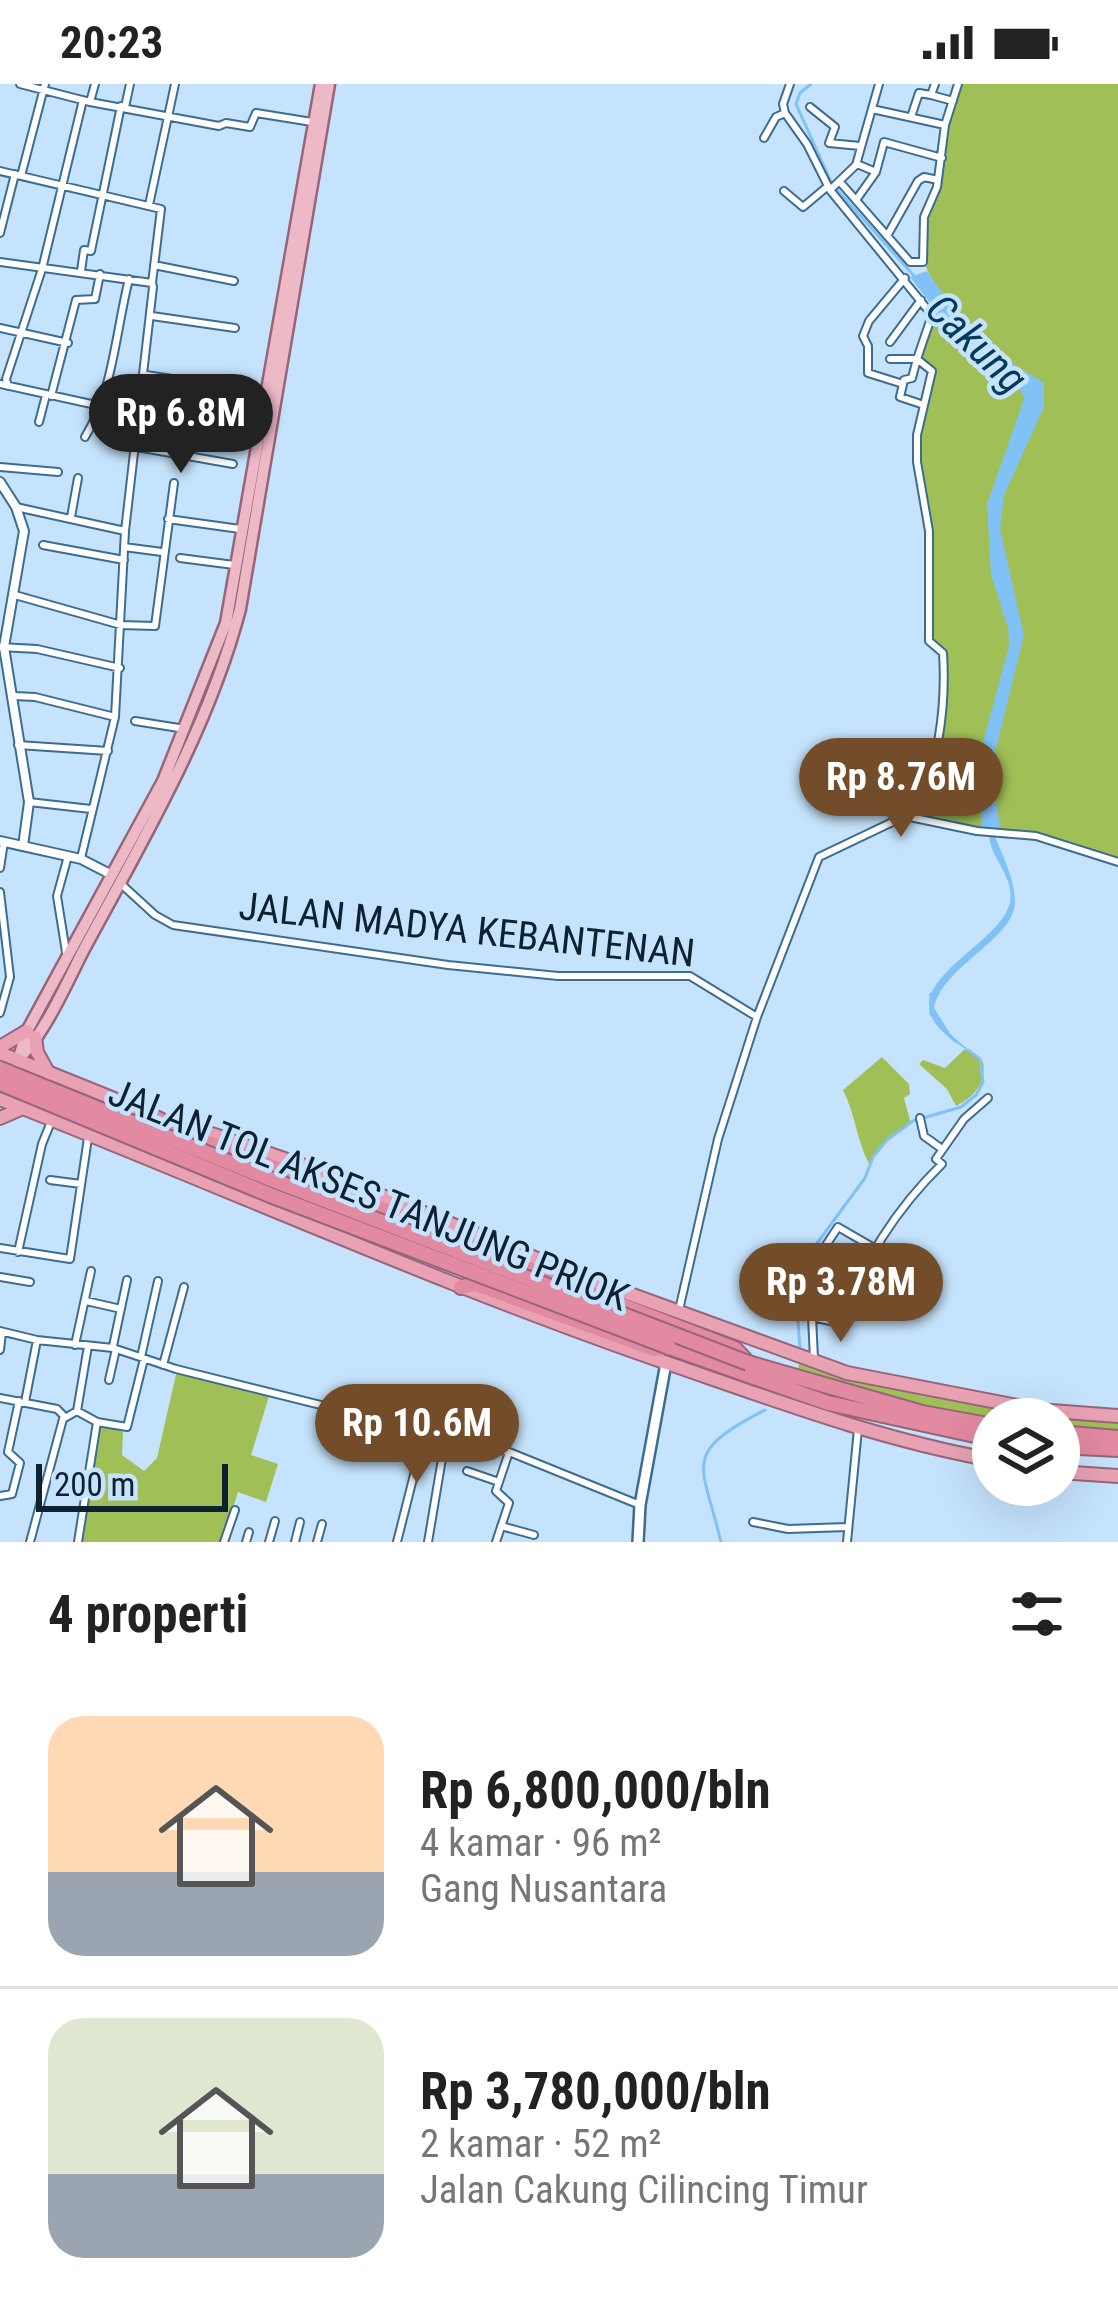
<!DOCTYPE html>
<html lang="id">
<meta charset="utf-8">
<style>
body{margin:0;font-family:"Roboto Condensed",sans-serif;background:#f6f6f6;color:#222;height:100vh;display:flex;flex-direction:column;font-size:45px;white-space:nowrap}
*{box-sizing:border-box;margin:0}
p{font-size:39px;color:#767676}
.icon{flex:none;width:66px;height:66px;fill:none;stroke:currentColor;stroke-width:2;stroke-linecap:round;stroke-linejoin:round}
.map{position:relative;height:1458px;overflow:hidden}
.sheet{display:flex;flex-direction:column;background:#fff;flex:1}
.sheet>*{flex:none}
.fabs{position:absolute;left:972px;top:1314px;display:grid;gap:24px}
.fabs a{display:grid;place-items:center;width:108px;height:108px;border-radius:50%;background:#fff;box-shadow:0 12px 48px #0002;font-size:60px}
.scale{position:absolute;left:36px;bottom:30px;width:192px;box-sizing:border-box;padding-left:12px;border:6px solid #0d2130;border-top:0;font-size:33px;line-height:42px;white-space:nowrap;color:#0d2130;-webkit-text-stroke:9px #c5e3fc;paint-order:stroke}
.price{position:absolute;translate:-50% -102px;padding:0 27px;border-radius:42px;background:#734d29;color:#fff;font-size:39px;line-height:78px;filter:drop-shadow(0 3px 6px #0008)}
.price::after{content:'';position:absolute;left:50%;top:72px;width:36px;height:27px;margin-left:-18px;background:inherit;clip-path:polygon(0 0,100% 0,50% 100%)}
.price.active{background:#222;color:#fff}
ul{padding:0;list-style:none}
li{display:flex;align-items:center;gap:36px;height:300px;padding:0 48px}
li+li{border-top:3px solid #e0e0e0}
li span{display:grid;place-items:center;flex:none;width:336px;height:240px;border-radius:36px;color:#555}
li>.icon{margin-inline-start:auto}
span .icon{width:144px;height:144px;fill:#fffc;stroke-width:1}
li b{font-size:51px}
h2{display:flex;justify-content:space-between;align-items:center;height:144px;padding:0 48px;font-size:51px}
.status{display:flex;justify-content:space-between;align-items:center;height:84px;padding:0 60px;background:#fff;direction:ltr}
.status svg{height:33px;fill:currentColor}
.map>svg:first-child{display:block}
</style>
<div class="status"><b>20:23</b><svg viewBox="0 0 49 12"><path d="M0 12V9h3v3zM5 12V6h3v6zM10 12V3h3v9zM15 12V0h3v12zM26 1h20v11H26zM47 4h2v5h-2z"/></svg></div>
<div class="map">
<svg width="1118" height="1458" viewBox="0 0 1118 1458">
<rect width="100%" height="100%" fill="#c5e3fc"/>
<path fill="#a0bf57" d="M 958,0 L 1118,0 L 1118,778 L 1036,752 L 977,747 L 907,732 C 939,678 943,632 943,569 L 929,557 L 929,448 L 923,424 L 917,351 L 932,287 L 917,275 L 925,243 L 954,223 C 943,209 927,193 924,175 C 919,147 930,128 937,102 C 946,68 947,35 958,0 Z
M 965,965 L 983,978 C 987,999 973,1014 956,1022 L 947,1005 L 919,980 L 923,976 L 945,984 Z
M 882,973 L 909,1000 L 910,1010 L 904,1014 L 911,1040 L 881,1061 L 869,1080 C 856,1054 856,1032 843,1006 Z
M 800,1274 L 886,1298 L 1118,1332 L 1118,1354 L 1059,1349 L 1059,1335 L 993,1335 L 993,1341 L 797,1290 Z
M 177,1286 L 270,1309 L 251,1371 L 278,1380 L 266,1418 L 238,1408 L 222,1458 L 77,1458 L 93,1337 L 123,1348 L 122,1371 L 144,1387 L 157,1374 Z"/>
<path fill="#81c2f6" d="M 927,187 L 975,256 L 1044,299 L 1044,323 L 1004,411 L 1000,445 L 1024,551 L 991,685 L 1001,749 L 995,753 C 1003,772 1015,796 1015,818 C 1014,856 943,881 934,924 L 951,951 L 971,968 C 862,907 999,869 1010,818 C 1015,792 988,773 989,748 L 982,747 L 978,677 L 1009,562 L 1008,544 L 991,491 L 987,420 L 1024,315 L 1021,307 L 964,263 L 910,193 Z"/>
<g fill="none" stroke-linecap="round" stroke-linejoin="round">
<path stroke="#81c2f6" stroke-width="3" d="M 811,0 L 800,9 L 796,20 L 832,100 L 915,193
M 931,910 L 931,930 L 955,957
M 800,1266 L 796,1208 L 801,1186 L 815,1162 L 865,1094 L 873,1073 L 887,1056 L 913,1037 L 961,1023 L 976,1011 L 983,998 L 980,975 L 968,966
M 721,1458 C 702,1378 680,1370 765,1326"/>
<defs>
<path id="minor" d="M 20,0 L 90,18 L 219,42 L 226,39 L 250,43 L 256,29 L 312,38
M 790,0 L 783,20 L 785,29 L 807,60 L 830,106 L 932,231 L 917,275 L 932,287 L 917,351 L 917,378 L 929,447 L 929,557 L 943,569 C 946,615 940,698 907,732
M 935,0 L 931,11 L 953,17
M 90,18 L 95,0
M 125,23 L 130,0
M 810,23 L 835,43 L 829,59 L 860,62
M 872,25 L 945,41
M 911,33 L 919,9 L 931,11
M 764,54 L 776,33 L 785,29
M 857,80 L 876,88 L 884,58 L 942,74
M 0,87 L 161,125 L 152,199
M 21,92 L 45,0
M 840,98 L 910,178 L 923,178 L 924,133 L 937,103 L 945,41 L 958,0
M 830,106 L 856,81 L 879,0
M 784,107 L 803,123 L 828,102
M 856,116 L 876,88
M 149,121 L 175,0
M 0,149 L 15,90
M 887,152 L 918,97 L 924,93 L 938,96
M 0,178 L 152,199 L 153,203 L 125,447 L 115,633 L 81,774
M 154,181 L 234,197
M 81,187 L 84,166 L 91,167 L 121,22
M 152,232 L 235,244
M 0,244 L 68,259
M 890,258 L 921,216
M 890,275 L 917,275 L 912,294 L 904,296 L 900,313 L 924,321
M 146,291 L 231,304
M 0,300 L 232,351
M 903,300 L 868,289 L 868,262 L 863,252 L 869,237 L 905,194
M 8,302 L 6,295 L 42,185 L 83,16
M 230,306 L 231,332
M 51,312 L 76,216 L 95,215 L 100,190
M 39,338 L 46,311
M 85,353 C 113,308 116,246 129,195
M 137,363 L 233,380
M 0,383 L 58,388
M 16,423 L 125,447
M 71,433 L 78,394
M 168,435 L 240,445
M 43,461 L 124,476
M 124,463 L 162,468
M 180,474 L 234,481
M 15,511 L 121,541 L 155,542 L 174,399
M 0,563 L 37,565 L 120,584
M 14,612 L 35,613 L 115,633
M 135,637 L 185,645
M 18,661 L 108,667
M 29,718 L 91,725
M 0,784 L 4,758
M 120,799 L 155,831 L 173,841 L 448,881 L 558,892 L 690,892 L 757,933 L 718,1055 L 679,1226
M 0,808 L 10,893 L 0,929
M 66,868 L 57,812 L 68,772
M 757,933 L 819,773 L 905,732 L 977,747 L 1036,752 L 1118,778
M 920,1034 L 924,1052 L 942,1065
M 50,1096 L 81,1100
M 0,1164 L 70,1175 L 88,1054
M 18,1168 L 42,1060 L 51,1038
M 0,1193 L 30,1198
M 86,1217 L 121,1225
M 812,1233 L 844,1240 C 858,1181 899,1122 942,1080 L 936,1075 L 964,1035 L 988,1014
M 0,1247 L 37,1256 L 113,1264 L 176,1285 L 509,1368 L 640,1421
M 75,1261 L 91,1187
M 113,1262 L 127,1196
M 0,1266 L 2,1248
M 141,1273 L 158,1197
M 814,1275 L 812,1233 L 799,1220 L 805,1193 L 838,1143 L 876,1165
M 163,1281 L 184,1203
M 109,1296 L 116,1265
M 0,1314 L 57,1325 L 63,1331
M 25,1318 L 37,1256
M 77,1327 L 88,1262
M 63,1335 L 77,1327 L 97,1338 L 127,1343 L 144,1275
M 467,1387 L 499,1398
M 0,1412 L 12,1410 L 20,1379 L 8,1368 L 19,1317
M 753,1438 L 788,1445 L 847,1443
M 501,1442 L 534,1451
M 30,1458 L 63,1335
M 78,1458 L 97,1338
M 224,1458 L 235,1426
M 246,1458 L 249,1448
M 269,1458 L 275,1437
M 295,1458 L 300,1438
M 317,1458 L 322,1440
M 397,1458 L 425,1347
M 428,1458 L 446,1351
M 496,1458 L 509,1419 L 496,1407 L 509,1368
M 847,1458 L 858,1345"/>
<path id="tertiary" d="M 0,398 L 16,423 L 24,447 L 4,563 L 29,718 L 23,762
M 0,757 L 81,775 L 112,791"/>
<path id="secondary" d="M 638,1458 L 640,1421 L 666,1279"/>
<path id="primary" d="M 21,972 C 44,950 67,899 82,869 C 141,759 208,647 240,525 L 329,0
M 16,983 L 27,947 L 163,697 L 226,539 L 321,0"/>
<path id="trunk" d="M 35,953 L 37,968 L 49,990
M 0,963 L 27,947
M 0,969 L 149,1029
M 0,1015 C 224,1103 443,1202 670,1280 C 777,1317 881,1356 993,1376
M 0,1034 L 23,1024
M 174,1037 L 328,1090 L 567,1187 L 847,1289 L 1038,1326 L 1118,1332
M 1059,1388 L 1118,1392"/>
<path id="motorway" d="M 142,1027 L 198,1055 L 346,1110 L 476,1165 L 735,1265 L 748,1279 L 922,1329 L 993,1342
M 461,1203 L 476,1200 L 654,1265 L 669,1263 L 828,1319 L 993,1355
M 1059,1349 L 1118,1354
M 1059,1362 L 1118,1365"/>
</defs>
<use href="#minor" stroke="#3d6c91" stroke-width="10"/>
<use href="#tertiary" stroke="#3d6c91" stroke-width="12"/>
<use href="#secondary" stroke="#3d6c91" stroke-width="14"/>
<use href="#primary" stroke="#976579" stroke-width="15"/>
<use href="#trunk" stroke="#976579" stroke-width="16"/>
<use href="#motorway" stroke="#976579" stroke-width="18"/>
<use href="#minor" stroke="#fff" stroke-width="6"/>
<use href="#tertiary" stroke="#fff" stroke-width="8"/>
<use href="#secondary" stroke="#fff" stroke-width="9"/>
<use href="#primary" stroke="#eeb9c7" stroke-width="10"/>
<use href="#trunk" stroke="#e8a2b4" stroke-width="12"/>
<use href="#motorway" stroke="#e28aa1" stroke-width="14"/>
<defs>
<path id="motorway-bridge" d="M 0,985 L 273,1096 L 748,1279
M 0,999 L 270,1111 L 669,1263"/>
</defs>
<use href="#motorway-bridge" stroke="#976579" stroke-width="18" stroke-linecap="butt"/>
<use href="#motorway-bridge" stroke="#e28aa1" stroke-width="14"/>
</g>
<g text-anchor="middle" stroke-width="9" stroke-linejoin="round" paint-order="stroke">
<g font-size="39" fill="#0d2130" stroke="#c5e3fc">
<text transform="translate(467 845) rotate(6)" y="14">JALAN MADYA KEBANTENAN</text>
<text transform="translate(369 1110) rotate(22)" y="14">JALAN TOL AKSES TANJUNG PRIOK</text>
</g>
<g font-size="42" font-style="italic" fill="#03395b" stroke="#c5e3fc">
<text transform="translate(977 259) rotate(44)" y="15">Cakung</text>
</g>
</g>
</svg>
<div class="fabs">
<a><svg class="icon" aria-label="layers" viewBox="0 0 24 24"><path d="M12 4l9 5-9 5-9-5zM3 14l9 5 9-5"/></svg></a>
</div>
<div class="scale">200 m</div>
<b class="price active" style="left:181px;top:392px">Rp 6.8M</b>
<b class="price" style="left:901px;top:756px">Rp 8.76M</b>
<b class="price" style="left:841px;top:1261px">Rp 3.78M</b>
<b class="price" style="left:417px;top:1402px">Rp 10.6M</b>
</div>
<section class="sheet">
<h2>4 properti<svg class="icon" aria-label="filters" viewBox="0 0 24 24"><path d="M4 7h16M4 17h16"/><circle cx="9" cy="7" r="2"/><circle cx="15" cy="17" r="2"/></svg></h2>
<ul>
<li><span style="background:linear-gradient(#ffd9b3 65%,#9aa5b1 0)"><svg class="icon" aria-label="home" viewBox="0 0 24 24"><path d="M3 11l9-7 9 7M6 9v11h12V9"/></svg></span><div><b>Rp 6,800,000/bln</b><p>4 kamar · 96 m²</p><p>Gang Nusantara</p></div></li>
<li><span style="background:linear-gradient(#dfe7d0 65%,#9aa5b1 0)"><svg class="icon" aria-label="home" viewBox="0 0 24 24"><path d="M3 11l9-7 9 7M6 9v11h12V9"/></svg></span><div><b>Rp 3,780,000/bln</b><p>2 kamar · 52 m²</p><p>Jalan Cakung Cilincing Timur</p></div></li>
</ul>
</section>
